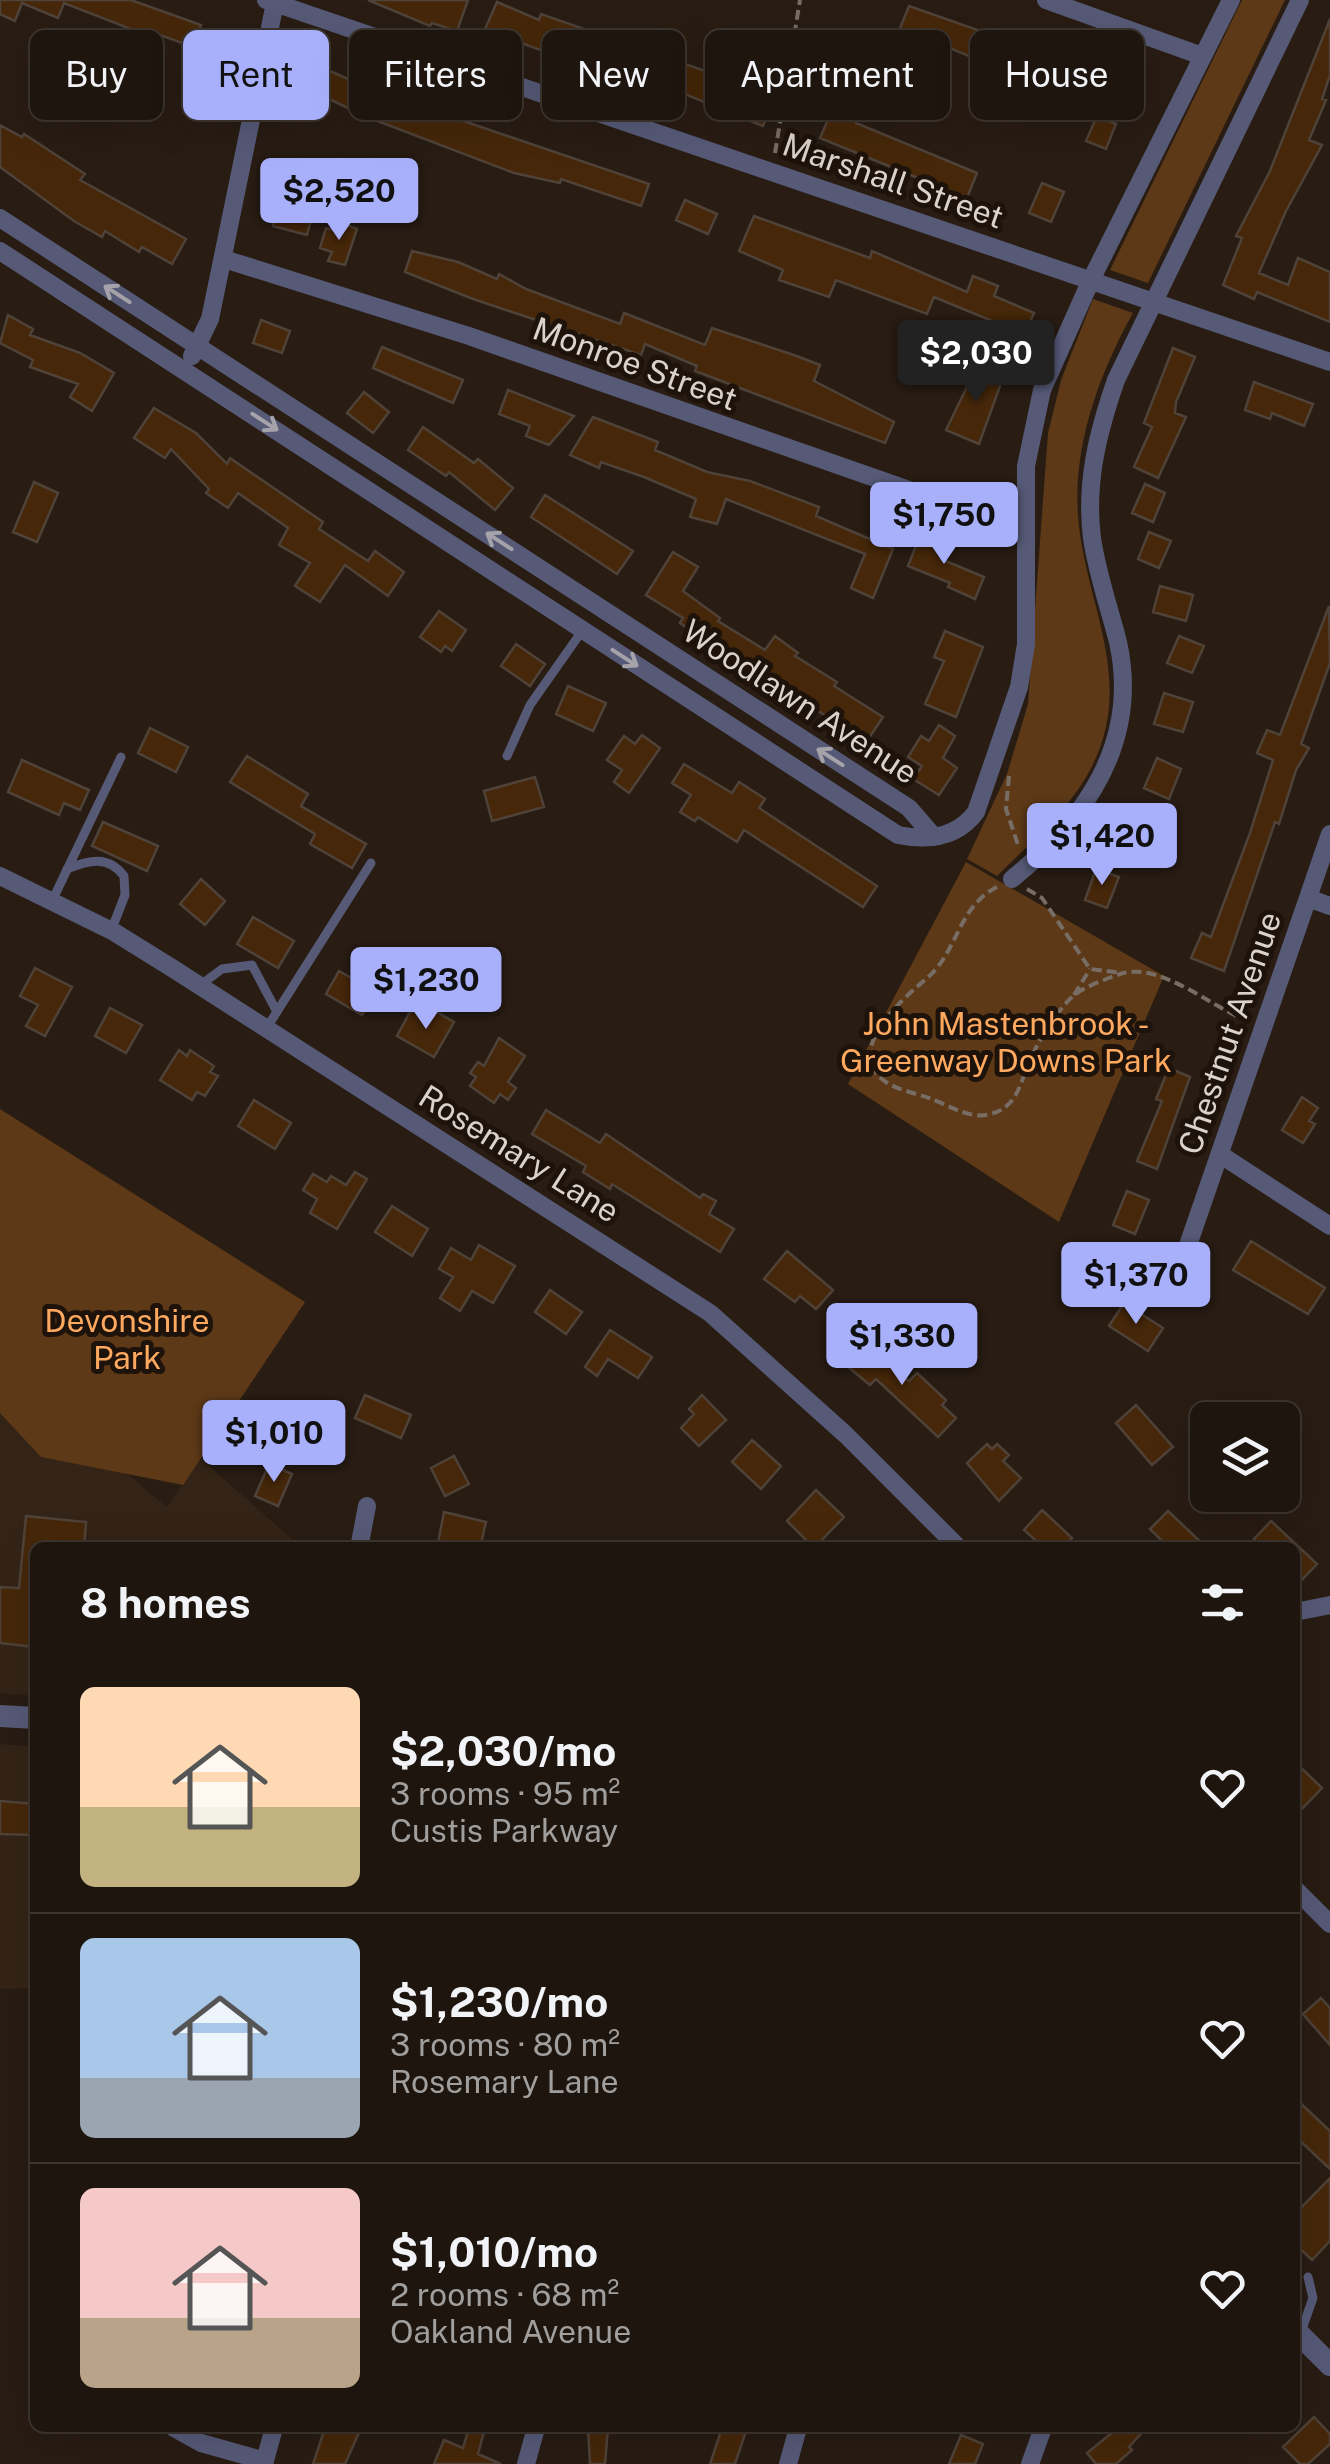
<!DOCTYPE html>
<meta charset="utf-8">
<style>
body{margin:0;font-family:"Public Sans",sans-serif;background:#261e17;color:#f1f3f6;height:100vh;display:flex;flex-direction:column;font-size:38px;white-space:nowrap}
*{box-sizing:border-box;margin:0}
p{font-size:32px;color:#a19f9e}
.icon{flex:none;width:55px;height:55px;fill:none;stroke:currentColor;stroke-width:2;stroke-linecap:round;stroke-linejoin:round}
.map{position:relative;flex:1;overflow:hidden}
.details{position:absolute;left:30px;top:1542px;width:1270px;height:890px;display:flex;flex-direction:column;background:#1e150e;border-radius:15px;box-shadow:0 10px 40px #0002,0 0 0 2px #3c342e}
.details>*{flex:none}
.top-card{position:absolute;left:30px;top:30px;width:1270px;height:90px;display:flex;gap:20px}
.tools{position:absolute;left:1190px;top:1402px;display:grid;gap:20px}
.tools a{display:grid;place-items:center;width:110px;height:110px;border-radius:15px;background:#1e150e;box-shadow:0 10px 40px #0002,0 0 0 2px #3c342e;font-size:50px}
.price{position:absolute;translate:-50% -85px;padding:0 22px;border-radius:10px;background:#a8b0fc;color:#111;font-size:32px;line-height:65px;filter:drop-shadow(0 2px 5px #0008)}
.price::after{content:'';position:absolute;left:50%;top:60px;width:30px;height:22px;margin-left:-15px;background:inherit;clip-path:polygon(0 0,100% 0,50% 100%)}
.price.selected{background:#222;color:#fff}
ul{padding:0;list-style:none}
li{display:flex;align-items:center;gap:30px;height:250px;padding:0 50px}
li+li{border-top:2px solid #3c342e}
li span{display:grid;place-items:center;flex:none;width:280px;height:200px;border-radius:15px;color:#555}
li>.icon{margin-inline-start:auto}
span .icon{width:120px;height:120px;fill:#fffc;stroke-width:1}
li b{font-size:42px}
h2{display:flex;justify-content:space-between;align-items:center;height:120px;padding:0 50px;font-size:42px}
.tag{padding:0 35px;border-radius:15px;background:#1e150e;box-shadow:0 10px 40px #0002,0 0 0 2px #3c342e;font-size:35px;line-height:90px}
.tag.selected{background:#a8b0fc;color:#111}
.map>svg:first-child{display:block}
</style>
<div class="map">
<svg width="1330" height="2464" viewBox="0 0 1330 2464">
<rect width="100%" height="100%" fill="#281c13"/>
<path fill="#342417" d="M 0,1368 L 167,1507 L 200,1458 L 301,1547 L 35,1548 L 35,1696 L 0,1693 Z
M 0,1744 L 35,1747 L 35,1988 L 0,1989 Z"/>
<path fill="#5d3917" d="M 1242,0 L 1285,0 L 1148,283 L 1110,270 Z
M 1093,299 L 1133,313 C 1099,374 1073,445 1078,516 C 1085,607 1139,682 1088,774 C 1065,814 1029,844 997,876 L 967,859 L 1007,774 L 1028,704 L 1048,433 L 1061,380 Z
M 966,862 L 1164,976 L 1059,1222 L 848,1084 Z
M 0,1109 L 305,1302 L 183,1485 L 41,1457 L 0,1413 Z"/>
<path fill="#462709" stroke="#4f4238" stroke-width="2.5" d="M 0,0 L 131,0 L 201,25 L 193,47 L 152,32 L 145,48 L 126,40 L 131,29 L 64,3 L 58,18 L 22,3 L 15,21 L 0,14 Z
M 368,0 L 468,0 L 457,31 L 432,23 L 430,26 Z
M 497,2 L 539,20 L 541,14 L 751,87 L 756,74 L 780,84 L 763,126 L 680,92 L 678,96 L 639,80 L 637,85 L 516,41 L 513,49 L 482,36 Z
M 909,6 L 1023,46 L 1013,71 L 971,53 L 969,56 L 930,40 L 928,45 L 898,33 Z
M 1330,19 L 1330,75 L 1322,99 L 1326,100 L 1309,140 L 1322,145 L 1286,211 L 1259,273 L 1288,285 L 1298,258 L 1330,272 L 1330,322 L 1257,292 L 1254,299 L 1223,285 L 1242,238 L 1236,236 L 1270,171 Z
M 205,52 L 235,65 L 226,87 L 196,74 Z
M 1083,57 L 1107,66 L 1098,89 L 1074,80 Z
M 300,58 L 378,92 L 649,184 L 641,206 L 561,179 L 560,183 L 514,173 L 367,117 L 291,81 Z
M 846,102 L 862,109 L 856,123 L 977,173 L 967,198 L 820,138 L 833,108 L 842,111 Z
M 1097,116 L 1116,124 L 1106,149 L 1086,141 Z
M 0,125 L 22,137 L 24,134 L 85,174 L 80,180 L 186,239 L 172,264 L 142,247 L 139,252 L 105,231 L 102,237 L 74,221 L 0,167 Z
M 289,166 L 323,175 L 307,235 L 273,226 Z
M 1042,183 L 1064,192 L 1051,222 L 1029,213 Z
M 685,200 L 717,214 L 708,234 L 676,220 Z
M 754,216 L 870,258 L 872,251 L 967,292 L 973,276 L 998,286 L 994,296 L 1034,313 L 1020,345 L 998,335 L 1002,325 L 934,297 L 927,314 L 836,280 L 829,297 L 779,280 L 783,270 L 739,251 Z
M 342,223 L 357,229 L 345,265 L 328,261 L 332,252 L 320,248 L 326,228 L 339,232 Z
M 412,251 L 458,262 L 497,279 L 499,274 L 526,289 L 620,324 L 624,313 L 705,345 L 712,328 L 794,355 L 820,365 L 814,381 L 894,422 L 885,443 L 695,371 L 697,366 L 645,344 L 641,355 L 473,299 L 405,272 Z
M 8,315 L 33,329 L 30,335 L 80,353 L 114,373 L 92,411 L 70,397 L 78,384 L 30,367 L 33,360 L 0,343 Z
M 261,320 L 290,331 L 282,353 L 253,343 Z
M 382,347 L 463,380 L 453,403 L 373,368 Z
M 1173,348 L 1195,357 L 1176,402 L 1175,413 L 1186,417 L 1158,478 L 1134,467 L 1152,427 L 1144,423 Z
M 978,364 L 1004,375 L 979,444 L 946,430 Z
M 1254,382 L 1313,404 L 1304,426 L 1272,413 L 1270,419 L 1245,410 Z
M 508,390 L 574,416 L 549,445 L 526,436 L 530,426 L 499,414 Z
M 364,392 L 389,412 L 373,433 L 347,413 Z
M 154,408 L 196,433 L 227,464 L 230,458 L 323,522 L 319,529 L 368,561 L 375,551 L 404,572 L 388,596 L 345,565 L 320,602 L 295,586 L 310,563 L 279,545 L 288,528 L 238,493 L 228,508 L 206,493 L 209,489 L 171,449 L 165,458 L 134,438 Z
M 593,417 L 658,442 L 655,450 L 707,472 L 750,481 L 819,507 L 816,516 L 893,549 L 873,598 L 851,588 L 865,554 L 726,499 L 717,524 L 690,517 L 696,499 L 644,477 L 601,462 L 599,468 L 570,455 Z
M 423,427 L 474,463 L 478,459 L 513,488 L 495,510 L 449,472 L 446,476 L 408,450 Z
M 34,482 L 58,493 L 37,542 L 13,532 Z
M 1145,484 L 1165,493 L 1153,522 L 1132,513 Z
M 545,495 L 633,551 L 617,574 L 531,517 Z
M 1149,532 L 1171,541 L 1159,568 L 1138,559 Z
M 921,533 L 947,543 L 941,559 L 984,577 L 975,599 L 948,587 L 950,583 L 908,566 Z
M 673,552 L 698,567 L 683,591 L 720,618 L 718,621 L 765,650 L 775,636 L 798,653 L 795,656 L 837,682 L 834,686 L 883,717 L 867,741 L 787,692 L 745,659 L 742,664 L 716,649 L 680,623 L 683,618 L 646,595 Z
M 1160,586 L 1193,595 L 1186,621 L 1153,612 Z
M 1329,606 L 1330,663 L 1301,744 L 1309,748 L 1296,770 L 1279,824 L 1275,822 L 1224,971 L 1191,958 L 1202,933 L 1211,937 L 1250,833 L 1273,760 L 1257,753 L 1267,730 L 1280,735 Z
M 439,611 L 466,630 L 452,651 L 445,646 L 441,652 L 420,637 Z
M 945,631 L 983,647 L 956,717 L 925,704 L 944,661 L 934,657 Z
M 1179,636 L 1204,646 L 1192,673 L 1167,663 Z
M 516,644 L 545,664 L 530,686 L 501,666 Z
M 568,686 L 606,703 L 593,731 L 556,714 Z
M 1164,693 L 1193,702 L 1183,732 L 1154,724 Z
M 939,725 L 955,736 L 943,758 L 957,768 L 939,795 L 913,779 L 922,766 L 908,757 L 921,736 L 929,741 Z
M 150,728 L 188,747 L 176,772 L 138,753 Z
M 642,735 L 660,748 L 629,793 L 614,782 L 622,770 L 607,760 L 624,736 L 635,744 Z
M 247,756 L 308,794 L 301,806 L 366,844 L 352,868 L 310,844 L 315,834 L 230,782 Z
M 1157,758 L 1181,769 L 1169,799 L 1144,788 Z
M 22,760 L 89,790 L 80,810 L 64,803 L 59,815 L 8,792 Z
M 684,764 L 732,793 L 739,782 L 765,799 L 759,808 L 877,886 L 863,907 L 744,830 L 737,842 L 698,817 L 695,821 L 680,812 L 691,795 L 672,783 Z
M 535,777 L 544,807 L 492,821 L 484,791 Z
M 103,822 L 158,846 L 147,871 L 92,846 Z
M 1138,823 L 1153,834 L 1136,856 L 1121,844 Z
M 1096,869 L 1119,877 L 1107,908 L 1085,900 Z
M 201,879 L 225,901 L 205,925 L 180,904 Z
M 253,917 L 294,941 L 278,968 L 237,944 Z
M 35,968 L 72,987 L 45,1036 L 26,1026 L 38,1005 L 20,996 Z
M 339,971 L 376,992 L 362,1015 L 326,994 Z
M 110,1008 L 142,1025 L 126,1053 L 95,1036 Z
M 411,1010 L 429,1021 L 435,1011 L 454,1022 L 434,1057 L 397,1036 Z
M 499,1038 L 525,1056 L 508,1082 L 516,1088 L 508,1100 L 500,1094 L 494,1103 L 470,1086 L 476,1077 L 470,1073 L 478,1062 L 484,1066 Z
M 179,1050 L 187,1056 L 190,1050 L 214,1066 L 210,1072 L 218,1076 L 205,1096 L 197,1092 L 192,1100 L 160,1080 Z
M 1169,1068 L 1190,1077 L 1157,1169 L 1137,1161 L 1162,1101 L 1156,1099 Z
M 1302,1097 L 1318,1108 L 1309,1121 L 1315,1124 L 1303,1143 L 1282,1130 Z
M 254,1100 L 291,1123 L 275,1149 L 238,1126 Z
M 546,1110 L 600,1143 L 606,1134 L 700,1198 L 703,1194 L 716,1201 L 709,1214 L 734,1229 L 720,1252 L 612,1184 L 610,1189 L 583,1172 L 586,1166 L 532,1134 Z
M 355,1172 L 367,1179 L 337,1229 L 310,1213 L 317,1199 L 303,1190 L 313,1174 L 327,1182 L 331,1176 L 346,1185 Z
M 1127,1191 L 1149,1200 L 1135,1234 L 1113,1225 Z
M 392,1206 L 428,1229 L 412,1256 L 375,1232 Z
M 1251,1241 L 1325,1288 L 1308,1314 L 1233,1270 Z
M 479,1245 L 515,1266 L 493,1303 L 472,1291 L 460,1311 L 440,1298 L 453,1277 L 439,1269 L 451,1248 L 471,1260 Z
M 787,1251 L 833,1290 L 816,1309 L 800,1296 L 795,1302 L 764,1279 Z
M 550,1290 L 582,1312 L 566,1334 L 535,1312 Z
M 1124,1303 L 1163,1328 L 1148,1351 L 1109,1326 Z
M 610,1330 L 652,1357 L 638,1378 L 608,1359 L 597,1376 L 585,1367 Z
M 860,1340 L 909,1381 L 917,1373 L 946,1400 L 942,1405 L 956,1418 L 938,1437 L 876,1379 L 870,1385 L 842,1362 Z
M 365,1395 L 411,1415 L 401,1438 L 355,1418 Z
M 702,1395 L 726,1420 L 699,1446 L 681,1428 L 694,1414 L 689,1409 Z
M 1136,1405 L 1173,1447 L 1152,1465 L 1116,1423 Z
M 318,1413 L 332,1435 L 298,1458 L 284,1436 Z
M 752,1440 L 781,1466 L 761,1489 L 732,1462 Z
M 987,1444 L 992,1449 L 997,1444 L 1009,1455 L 1003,1461 L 1021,1478 L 999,1501 L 967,1463 Z
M 454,1456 L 469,1484 L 445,1496 L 431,1468 Z
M 269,1464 L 292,1474 L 278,1506 L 255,1496 Z
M 816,1490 L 844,1517 L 814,1548 L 787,1521 Z
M 1042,1510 L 1072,1538 L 1063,1548 L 1044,1548 L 1024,1530 Z
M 1168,1511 L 1207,1548 L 1169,1548 L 1150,1529 Z
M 444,1512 L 486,1522 L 480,1548 L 437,1548 Z
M 26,1516 L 86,1522 L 84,1548 L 35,1548 L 35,1647 L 0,1643 L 0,1587 L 19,1588 Z
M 1271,1521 L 1317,1564 L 1295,1587 L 1295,1548 L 1262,1548 L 1254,1539 Z
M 1295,1762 L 1322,1788 L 1295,1816 Z
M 0,1801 L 35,1804 L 35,1835 L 0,1834 Z
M 1321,1998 L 1330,2008 L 1330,2045 L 1303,2014 Z
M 1295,2098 L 1330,2131 L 1330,2169 L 1295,2136 Z
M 1330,2178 L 1330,2241 L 1312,2260 L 1295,2244 L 1295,2214 Z
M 1314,2417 L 1330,2434 L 1330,2444 L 1308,2464 L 1300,2464 L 1283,2447 Z
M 325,2428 L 361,2428 L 345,2464 L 313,2464 Z
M 469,2428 L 485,2428 L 478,2454 L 501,2464 L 434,2464 L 444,2440 L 463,2448 Z
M 588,2428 L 608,2428 L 605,2464 L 590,2464 Z
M 722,2428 L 747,2428 L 735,2464 L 710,2464 Z
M 1118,2428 L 1146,2428 L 1129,2447 L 1132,2450 L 1116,2464 L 1096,2464 L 1087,2453 Z
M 961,2435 L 983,2444 L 975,2464 L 949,2464 Z"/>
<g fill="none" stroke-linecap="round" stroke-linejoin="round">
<path stroke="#776d65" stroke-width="4" stroke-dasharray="10 5" stroke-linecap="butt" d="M 775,153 L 800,0
M 1009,776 L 1006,809 L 1019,848
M 997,887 C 957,907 958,953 926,979 C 902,999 841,1053 886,1082 C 898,1090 915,1093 929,1098 C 946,1104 967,1118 986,1115 C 1018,1109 1019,1085 1030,1060 C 1036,1045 1060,1007 1072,997 C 1083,987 1106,979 1120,974 C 1158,961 1211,1006 1245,1020
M 1027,889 L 1042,898 L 1090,969 L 1122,973
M 1074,995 L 1090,969"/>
<path stroke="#565a77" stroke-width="9" d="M 507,756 L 530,705 L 582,631
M 67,869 C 89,860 108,855 124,876 L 125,895 L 111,931
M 52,901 L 121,757
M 199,986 L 222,969 L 252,965 L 277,1012
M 266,1029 L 371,863
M 1301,2332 L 1313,2298 L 1308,2277"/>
<path stroke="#565a77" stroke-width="18" d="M 266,0 L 1330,362
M 1046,0 L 1202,56
M 0,218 L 909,808 L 934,837
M 0,251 L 898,835 C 928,841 957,838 976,812 L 1019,687 L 1026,644 L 1026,466 L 1042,390 L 1091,280 L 1231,0
M 224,259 L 469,336 L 969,511 L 1026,521
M 192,356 L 210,319 L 275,3
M 0,876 L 114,932 L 172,968 L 710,1313 L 846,1435 L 959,1548
M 1012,879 C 1086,819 1140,742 1118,642 C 1109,607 1097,573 1092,538 C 1085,482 1098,432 1116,380 L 1300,0
M 1308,898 L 1330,906
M 1221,1155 L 1330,1226
M 1186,1251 L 1330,834
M 359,1548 L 367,1506
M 1295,1612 L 1330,1605
M 1295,1889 L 1330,1924
M 174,2428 L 201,2443 L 265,2461
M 264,2464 L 274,2428
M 526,2464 L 536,2428
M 788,2464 L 798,2428
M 1030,2464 L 1043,2428"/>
<path stroke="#565a77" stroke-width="22" d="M 0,1716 L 35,1718
M 1295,2330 L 1330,2365"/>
</g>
<defs><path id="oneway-shaft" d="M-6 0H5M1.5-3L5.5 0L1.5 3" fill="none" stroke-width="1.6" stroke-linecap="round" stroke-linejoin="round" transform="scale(2.5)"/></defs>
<g stroke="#a5a2aa">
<use href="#oneway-shaft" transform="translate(117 294) rotate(-147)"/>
<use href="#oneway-shaft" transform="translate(265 422) rotate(33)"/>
<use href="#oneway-shaft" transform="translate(499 541) rotate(-147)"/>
<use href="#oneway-shaft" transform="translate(625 658) rotate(33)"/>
<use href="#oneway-shaft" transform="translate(830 757) rotate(-147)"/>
</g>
<g text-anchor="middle" stroke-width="10" stroke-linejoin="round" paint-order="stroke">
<g font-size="32" fill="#dad2cc" stroke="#1e130a">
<text transform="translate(893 181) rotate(19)" y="11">Marshall Street</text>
<text transform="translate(635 364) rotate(20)" y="11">Monroe Street</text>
<text transform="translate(800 702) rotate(33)" y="11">Woodlawn Avenue</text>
<text transform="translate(1230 1033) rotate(-71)" y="11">Chestnut Avenue</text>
<text transform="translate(519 1154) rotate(32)" y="11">Rosemary Lane</text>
</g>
<g font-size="32" fill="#fea95f" stroke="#1e130a">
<text x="1006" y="1035">John Mastenbrook -<tspan x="1006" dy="37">Greenway Downs Park</tspan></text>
<text x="127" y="1332">Devonshire<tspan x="127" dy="37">Park</tspan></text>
</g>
</g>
</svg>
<div class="tools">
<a><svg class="icon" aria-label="layers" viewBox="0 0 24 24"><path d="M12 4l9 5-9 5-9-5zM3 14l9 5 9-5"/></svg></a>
</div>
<b class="price" style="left:339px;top:243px">$2,520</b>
<b class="price selected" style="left:976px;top:405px">$2,030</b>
<b class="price" style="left:944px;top:567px">$1,750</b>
<b class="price" style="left:1102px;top:888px">$1,420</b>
<b class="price" style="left:426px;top:1032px">$1,230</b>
<b class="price" style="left:1136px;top:1327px">$1,370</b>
<b class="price" style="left:902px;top:1388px">$1,330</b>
<b class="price" style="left:274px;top:1485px">$1,010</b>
<div class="top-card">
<a class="tag">Buy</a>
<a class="tag selected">Rent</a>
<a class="tag">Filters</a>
<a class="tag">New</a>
<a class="tag">Apartment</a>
<a class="tag">House</a>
</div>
<section class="details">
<h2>8 homes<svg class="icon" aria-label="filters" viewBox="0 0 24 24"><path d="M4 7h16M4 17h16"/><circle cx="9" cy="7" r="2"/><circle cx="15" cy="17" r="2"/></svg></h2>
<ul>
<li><span style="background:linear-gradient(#ffd9b3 60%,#c2b280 0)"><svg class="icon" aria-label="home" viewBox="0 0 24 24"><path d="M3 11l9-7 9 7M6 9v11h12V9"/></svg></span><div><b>$2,030/mo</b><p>3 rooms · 95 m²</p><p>Custis Parkway</p></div><svg class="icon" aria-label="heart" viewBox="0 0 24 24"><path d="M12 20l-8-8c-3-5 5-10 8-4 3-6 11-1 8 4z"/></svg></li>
<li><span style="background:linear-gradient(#a9c7e8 70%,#9aa5b1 0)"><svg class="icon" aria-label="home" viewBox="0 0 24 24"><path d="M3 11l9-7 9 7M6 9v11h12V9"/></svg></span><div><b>$1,230/mo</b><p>3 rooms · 80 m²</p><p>Rosemary Lane</p></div><svg class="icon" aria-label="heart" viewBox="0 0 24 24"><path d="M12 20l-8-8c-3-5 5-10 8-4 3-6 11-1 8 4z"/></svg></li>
<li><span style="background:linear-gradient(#f6c9c9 65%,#b9a48a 0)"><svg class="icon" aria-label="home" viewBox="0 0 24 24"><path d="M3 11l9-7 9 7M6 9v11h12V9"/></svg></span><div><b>$1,010/mo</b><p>2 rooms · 68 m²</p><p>Oakland Avenue</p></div><svg class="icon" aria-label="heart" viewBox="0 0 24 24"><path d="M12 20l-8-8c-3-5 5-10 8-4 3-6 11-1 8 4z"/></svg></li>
</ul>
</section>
</div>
